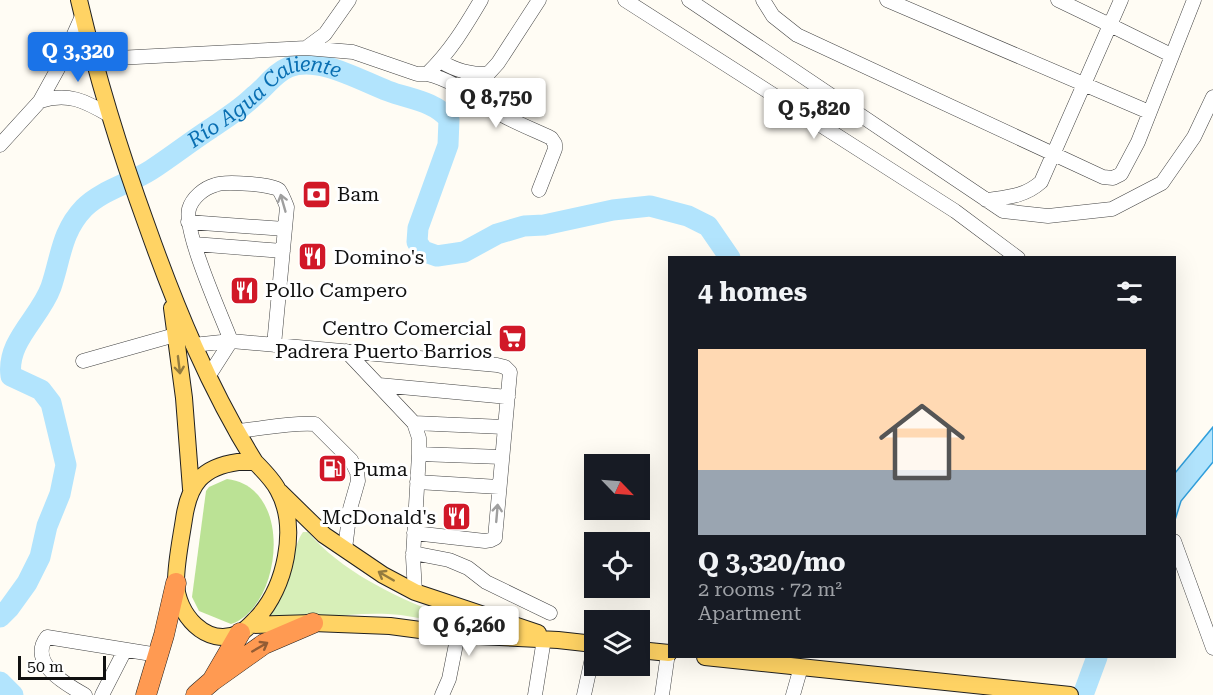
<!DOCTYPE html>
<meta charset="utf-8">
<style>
body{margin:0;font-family:"Roboto Serif",serif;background:#20242c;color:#f1f3f6;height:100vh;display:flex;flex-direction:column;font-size:22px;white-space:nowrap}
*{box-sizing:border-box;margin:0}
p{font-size:20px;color:#9ea1a6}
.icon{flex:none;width:33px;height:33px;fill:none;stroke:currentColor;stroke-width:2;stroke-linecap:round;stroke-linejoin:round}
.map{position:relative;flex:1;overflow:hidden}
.panel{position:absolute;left:668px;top:256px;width:508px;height:402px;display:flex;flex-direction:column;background:#171b24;border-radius:0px;box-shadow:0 6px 24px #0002}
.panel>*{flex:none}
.needle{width:39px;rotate:115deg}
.buttons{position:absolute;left:584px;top:454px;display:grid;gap:12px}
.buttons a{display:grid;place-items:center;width:66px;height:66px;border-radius:0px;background:#171b24;box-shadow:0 6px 24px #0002;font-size:30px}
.scale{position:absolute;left:18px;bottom:15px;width:88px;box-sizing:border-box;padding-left:6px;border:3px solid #101010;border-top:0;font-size:16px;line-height:21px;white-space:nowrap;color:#101010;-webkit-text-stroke:4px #fff;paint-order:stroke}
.price{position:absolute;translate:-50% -51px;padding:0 14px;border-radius:6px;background:#fff;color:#222;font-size:20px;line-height:39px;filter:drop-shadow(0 2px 3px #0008)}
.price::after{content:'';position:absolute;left:50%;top:36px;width:18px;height:14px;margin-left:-9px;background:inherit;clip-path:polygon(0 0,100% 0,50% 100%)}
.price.active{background:#1a73e8;color:#fff}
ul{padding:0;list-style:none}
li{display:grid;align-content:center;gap:12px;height:318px;padding:0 30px}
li+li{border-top:2px solid #363941}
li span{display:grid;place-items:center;height:186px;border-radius:0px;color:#555}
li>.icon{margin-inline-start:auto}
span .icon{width:108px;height:108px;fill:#fffc;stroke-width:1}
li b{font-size:26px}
h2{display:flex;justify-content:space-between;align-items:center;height:72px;padding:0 30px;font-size:26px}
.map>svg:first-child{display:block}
</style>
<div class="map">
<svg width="1213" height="695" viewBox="0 0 1213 695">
<rect width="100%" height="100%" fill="#fffcf4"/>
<path fill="#d7efb8" d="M 303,532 L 308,532 C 341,571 392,595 439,614 L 440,620 L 438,622 C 421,618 405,615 388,614 C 347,612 304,621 264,628 C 269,614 279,604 284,591 C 291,574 293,546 303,532 Z"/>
<path fill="#bbe295" d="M 227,479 C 295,487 282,607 231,624 L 199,611 L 192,597 L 206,491 L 209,487 Z"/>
<path fill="#b2e4fd" stroke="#319fdc" stroke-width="1.5" d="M 1213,427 L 1213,462 L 1181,501 L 1175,520 L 1175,473 Z"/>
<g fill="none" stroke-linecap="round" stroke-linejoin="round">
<g stroke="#b2e4fd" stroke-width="21">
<path id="s1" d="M 0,617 L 9,608 L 27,583 L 40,557 L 47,526 L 60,494 L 66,465 L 51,403 L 41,390 L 11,376 C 6,341 40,318 51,287 C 61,258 61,232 84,208 C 102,190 129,184 151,170 C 171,157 190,142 210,129 C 226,118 241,109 254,96 C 266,87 274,73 289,67 C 318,55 361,81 388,91 C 409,99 434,101 449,119 L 448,145 L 418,228 L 417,242 L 423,251 L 437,256 L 464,252 L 497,234 L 524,226 L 544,225 L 613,210 L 650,206 L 688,216 L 708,226 L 730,258"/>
<path d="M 0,682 L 13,695"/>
<path d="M 1083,695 L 1097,657"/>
</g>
<defs>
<path id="minor" d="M 625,0 L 955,211 L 1018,258
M 689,0 L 1003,211 L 1048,216 L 1112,209 L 1162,183 L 1194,137 L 1213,97
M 763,0 L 773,16 L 797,35 L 1103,177 L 1113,178 L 1121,174 L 1138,142 L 1194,0
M 887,0 L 1149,112
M 1058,0 L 1110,25 L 1121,0
M 306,48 L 325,34 L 349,0
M 94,61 L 117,58 L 306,48 L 353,52 L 417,74 L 427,74 C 450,52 465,27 481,0
M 440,61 C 457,71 469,74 488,74 L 498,63 L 539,0
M 427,74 C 456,81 475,99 500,114 C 516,123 534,130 551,138 L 555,144 L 555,149 L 539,190
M 40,101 C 68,92 85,101 109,115
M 0,145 L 40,101 L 61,63 L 83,14
M 986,200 C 1007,197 1024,197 1041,182 L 1110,25 L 1171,55
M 188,222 L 285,229
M 194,244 L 283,251
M 231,341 C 222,317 183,231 189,209 C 192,198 204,188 215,185 C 224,181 272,184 279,190 C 282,194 285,202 287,207 L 274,345
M 193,345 L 231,341 L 497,365 L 505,367 L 510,372 L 495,538 L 491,540 L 485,541 L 414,533
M 346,351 L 414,423 L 419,438 L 419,454 L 413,557 L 415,592
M 83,361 L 175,335
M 208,377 L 231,341
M 379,385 L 508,397
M 414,423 L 504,427
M 236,431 C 262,429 289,422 315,424 L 351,460 L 357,472 L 358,481 L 350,509 L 345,549
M 419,454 L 502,457
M 417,482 L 499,487
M 1174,541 L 1213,648
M 413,553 L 449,560 L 468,568 L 486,582 L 550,613
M 85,695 C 67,685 27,663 47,637 L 158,655
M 102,695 L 125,650
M 442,695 L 449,679 L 463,609
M 535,695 L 544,639
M 584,695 L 594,649
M 662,695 L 668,653
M 793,695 L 801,667"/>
<path id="major" d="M 79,0 C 97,77 120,152 147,226 C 176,308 209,388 255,462
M 172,308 L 184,398 L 191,489
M 238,462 L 255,462 C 263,470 273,480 278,490 C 299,528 285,588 257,618 C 252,623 246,630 240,633 C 206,649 176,613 176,582 C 176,562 181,539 184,519 C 189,484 202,467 238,462 Z
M 280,492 L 324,535 L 383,575 L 415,592 L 538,633
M 250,625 L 313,623 L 390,626 L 458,635 L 558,640 L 594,644
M 639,650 L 669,653
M 705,657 L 1070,695"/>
<path id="highway" d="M 212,681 L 264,644 L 313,623
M 146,695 L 164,635 L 176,583
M 196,695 L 212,681 L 240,633"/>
</defs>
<use href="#minor" stroke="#434343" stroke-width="15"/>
<use href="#major" stroke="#212121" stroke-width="18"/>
<use href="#highway" stroke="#212121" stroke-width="21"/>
<use href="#minor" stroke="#fff" stroke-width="14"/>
<use href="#major" stroke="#ffd364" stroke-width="16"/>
<use href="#highway" stroke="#ff9a52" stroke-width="20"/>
</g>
<defs><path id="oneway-shaft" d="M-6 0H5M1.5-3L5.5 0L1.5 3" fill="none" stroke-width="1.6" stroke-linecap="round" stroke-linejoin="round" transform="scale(1.5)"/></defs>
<g stroke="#9f9f9f">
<use href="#oneway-shaft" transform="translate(283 203) rotate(-106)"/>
<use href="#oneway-shaft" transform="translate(497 513) rotate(-85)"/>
</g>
<g stroke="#937b3e">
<use href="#oneway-shaft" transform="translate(179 365) rotate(83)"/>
<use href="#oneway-shaft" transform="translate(386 576) rotate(-150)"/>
</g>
<use stroke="#935c34" href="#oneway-shaft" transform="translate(260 647) rotate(-30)"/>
<defs>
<symbol id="bank-square" viewBox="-11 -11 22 22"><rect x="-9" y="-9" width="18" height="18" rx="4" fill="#d11828" stroke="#fff"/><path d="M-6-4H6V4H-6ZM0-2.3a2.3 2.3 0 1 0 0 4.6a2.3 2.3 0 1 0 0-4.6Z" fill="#fff"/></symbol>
<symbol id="restaurant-square" viewBox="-11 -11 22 22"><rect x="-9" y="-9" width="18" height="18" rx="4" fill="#d11828" stroke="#fff"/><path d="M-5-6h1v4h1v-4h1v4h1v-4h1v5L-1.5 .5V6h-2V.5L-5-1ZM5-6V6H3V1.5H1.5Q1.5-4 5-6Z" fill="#fff"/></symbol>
<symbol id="supermarket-square" viewBox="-11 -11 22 22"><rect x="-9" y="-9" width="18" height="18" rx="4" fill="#d11828" stroke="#fff"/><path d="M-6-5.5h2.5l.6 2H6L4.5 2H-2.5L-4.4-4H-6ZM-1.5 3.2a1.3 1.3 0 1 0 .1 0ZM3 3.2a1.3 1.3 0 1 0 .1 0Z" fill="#fff"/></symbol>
<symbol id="fuel-square" viewBox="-11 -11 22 22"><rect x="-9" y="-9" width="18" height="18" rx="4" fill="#d11828" stroke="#fff"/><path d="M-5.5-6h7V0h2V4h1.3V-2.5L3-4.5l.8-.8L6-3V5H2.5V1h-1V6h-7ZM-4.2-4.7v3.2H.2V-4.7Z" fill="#fff"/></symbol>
</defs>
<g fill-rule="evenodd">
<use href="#bank-square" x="300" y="178" width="33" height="33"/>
<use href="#restaurant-square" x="296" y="240" width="33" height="33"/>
<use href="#restaurant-square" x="228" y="274" width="33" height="33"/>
<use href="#supermarket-square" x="496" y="322" width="33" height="33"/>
<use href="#fuel-square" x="316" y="452" width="33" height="33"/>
<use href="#restaurant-square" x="440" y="500" width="33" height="33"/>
</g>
<g text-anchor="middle" stroke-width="6" stroke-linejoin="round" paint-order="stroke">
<g font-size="20" fill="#101010" stroke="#fff" text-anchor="start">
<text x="337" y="201">Bam</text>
<text x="334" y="264">Domino's</text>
<text x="265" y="297">Pollo Campero</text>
<text x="492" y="335" text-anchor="end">Centro Comercial<tspan x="492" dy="23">Padrera Puerto Barrios</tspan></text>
<text x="353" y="476">Puma</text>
<text x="436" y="524" text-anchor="end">McDonald's</text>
</g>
<g font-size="21" font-style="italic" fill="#0a6fb2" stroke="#fff">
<text dy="7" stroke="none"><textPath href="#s1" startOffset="682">Río Agua Caliente</textPath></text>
</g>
</g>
</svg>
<div class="buttons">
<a><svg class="needle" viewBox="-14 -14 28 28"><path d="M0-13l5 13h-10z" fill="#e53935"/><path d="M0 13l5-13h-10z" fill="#9ea1a6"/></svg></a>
<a><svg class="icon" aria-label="locate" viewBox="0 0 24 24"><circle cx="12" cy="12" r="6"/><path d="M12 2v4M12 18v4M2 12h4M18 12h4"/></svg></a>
<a><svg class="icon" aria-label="layers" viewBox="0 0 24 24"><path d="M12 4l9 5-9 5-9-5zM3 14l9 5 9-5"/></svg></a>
</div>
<div class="scale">50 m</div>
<b class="price active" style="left:78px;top:83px">Q 3,320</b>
<b class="price" style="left:496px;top:129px">Q 8,750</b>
<b class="price" style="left:814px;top:140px">Q 5,820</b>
<b class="price" style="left:469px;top:657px">Q 6,260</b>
<section class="panel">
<h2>4 homes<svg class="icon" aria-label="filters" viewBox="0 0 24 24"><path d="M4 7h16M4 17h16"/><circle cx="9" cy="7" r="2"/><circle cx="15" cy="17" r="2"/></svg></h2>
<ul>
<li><span style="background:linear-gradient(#ffd9b3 65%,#9aa5b1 0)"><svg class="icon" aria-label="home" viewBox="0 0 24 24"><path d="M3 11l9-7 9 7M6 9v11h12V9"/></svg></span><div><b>Q 3,320/mo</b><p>2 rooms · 72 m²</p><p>Apartment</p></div></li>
</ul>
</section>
</div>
